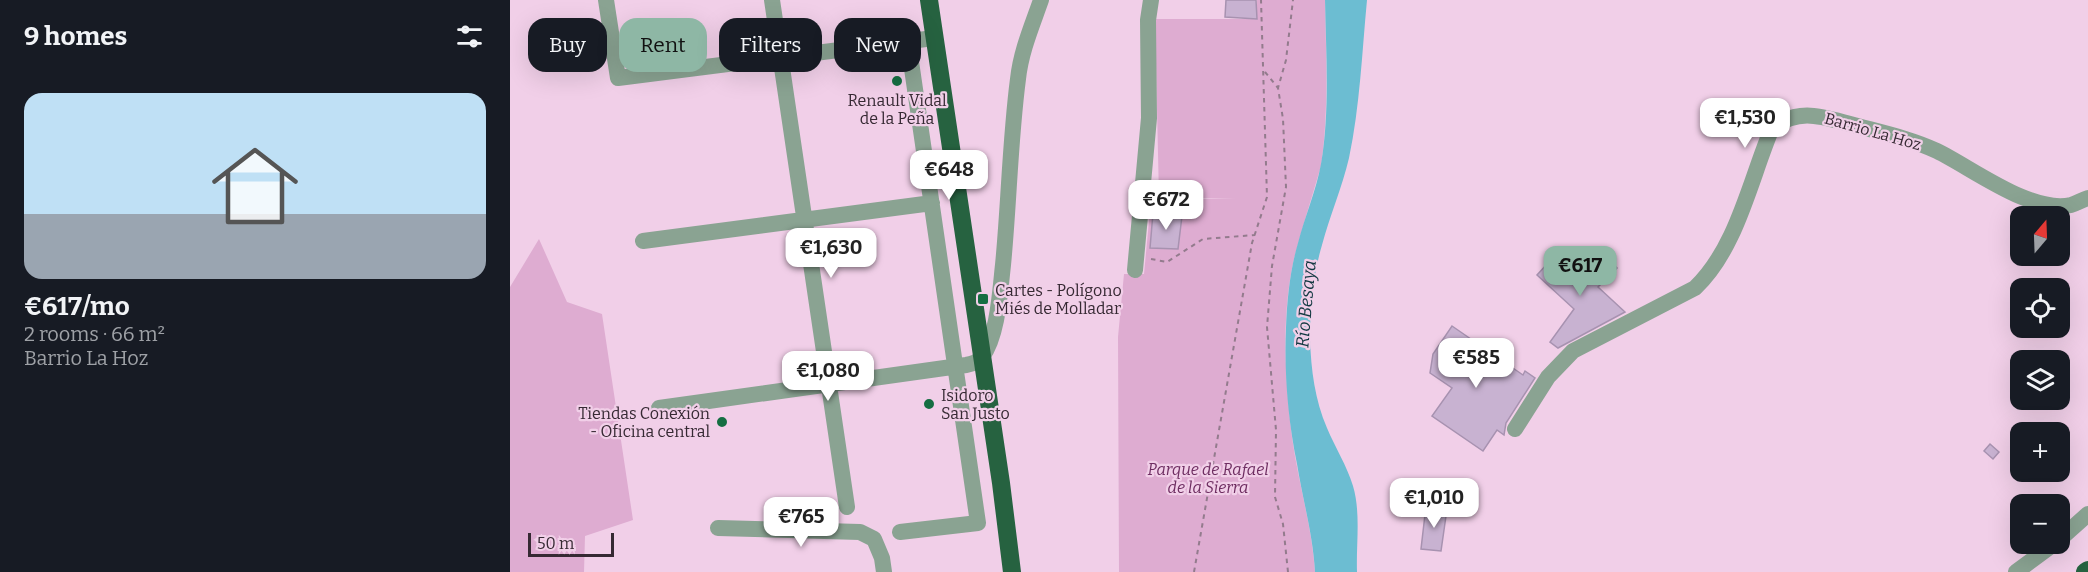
<!DOCTYPE html>
<meta charset="utf-8">
<style>
body{margin:0;font-family:Bitter,serif;background:#242831;color:#f1f3f6;height:100vh;display:flex;flex-direction:column;font-size:22px;white-space:nowrap}
*{box-sizing:border-box;margin:0}
p{font-size:20px;color:#9ea1a6}
.icon{flex:none;width:33px;height:33px;fill:none;stroke:currentColor;stroke-width:2;stroke-linecap:round;stroke-linejoin:round}
.map{position:relative;flex:1;overflow:hidden}
.drawer{display:flex;flex-direction:column;background:#171b24;width:510px}
.drawer>*{flex:none}
.top-card{position:absolute;left:18px;top:18px;width:570px;height:54px;display:flex;gap:12px}
.needle{width:39px;rotate:19deg}
.controls{position:absolute;left:1500px;top:206px;display:grid;gap:12px}
.controls a{display:grid;place-items:center;width:60px;height:60px;border-radius:12px;background:#171b24;box-shadow:0 6px 24px #0002;font-size:30px}
.scale{position:absolute;left:18px;bottom:15px;width:86px;box-sizing:border-box;padding-left:6px;border:3px solid #362933;border-top:0;font-size:16px;line-height:21px;white-space:nowrap;color:#362933;-webkit-text-stroke:4px #f1cfe8;paint-order:stroke}
.price{position:absolute;translate:-50% -51px;padding:0 14px;border-radius:12px;background:#fff;color:#222;font-size:20px;line-height:39px;filter:drop-shadow(0 2px 3px #0008)}
.price::after{content:'';position:absolute;left:50%;top:36px;width:18px;height:14px;margin-left:-9px;background:inherit;clip-path:polygon(0 0,100% 0,50% 100%)}
.price.current{background:#8eb7a5;color:#111}
ul{padding:0;list-style:none}
li{display:grid;align-content:center;gap:12px;height:318px;padding:0 24px}
li+li{border-top:2px solid #363941}
li span{display:grid;place-items:center;height:186px;border-radius:18px;color:#555}
li>.icon{margin-inline-start:auto}
span .icon{width:108px;height:108px;fill:#fffc;stroke-width:1}
li b{font-size:26px}
h2{display:flex;justify-content:space-between;align-items:center;height:72px;padding:0 24px;font-size:26px}
.chip{padding:0 21px;border-radius:18px;background:#171b24;box-shadow:0 6px 24px #0002;font-size:21px;line-height:54px}
.chip.current{background:#8eb7a5;color:#111}
main{display:flex;flex:1;min-height:0}
.map>svg:first-child{display:block}
</style>
<main>
<section class="drawer">
<h2>9 homes<svg class="icon" aria-label="filters" viewBox="0 0 24 24"><path d="M4 7h16M4 17h16"/><circle cx="9" cy="7" r="2"/><circle cx="15" cy="17" r="2"/></svg></h2>
<ul>
<li><span style="background:linear-gradient(#bfe0f5 65%,#9aa5b1 0)"><svg class="icon" aria-label="home" viewBox="0 0 24 24"><path d="M3 11l9-7 9 7M6 9v11h12V9"/></svg></span><div><b>€617/mo</b><p>2 rooms · 66 m²</p><p>Barrio La Hoz</p></div></li>
</ul>
</section>
<div class="map">
<svg width="1578" height="572" viewBox="0 0 1578 572">
<rect width="100%" height="100%" fill="#f1cfe8"/>
<path fill="#deacd1" d="M 747,0 L 815,0 C 816,55 819,112 811,166 C 802,197 792,228 784,259 C 771,317 775,378 782,437 C 788,482 802,526 805,572 L 609,572 L 608,337 L 614,274 L 634,274 L 641,200 L 726,198 L 649,198 L 645,19 L 747,19 Z
M 29,239 L 57,302 L 92,314 L 123,520 L 75,536 L 74,572 L 0,572 L 0,287 Z"/>
<path fill="#6cbdd2" d="M 815,0 L 857,0 C 852,52 850,106 839,158 C 832,188 820,215 812,245 C 803,275 800,308 800,339 C 801,370 805,400 817,428 C 825,447 837,466 843,486 C 851,513 846,544 847,572 L 805,572 C 803,535 793,501 787,464 C 778,420 774,373 776,328 C 777,300 780,270 788,243 C 795,216 806,191 811,164 C 820,111 816,54 815,0 Z"/>
<path fill="#c8b2d1" stroke="#a792b0" stroke-width="1.5" d="M 716,0 L 746,0 L 747,19 L 715,17 Z
M 643,213 L 672,216 L 668,249 L 640,248 Z
M 1049,251 L 1078,278 L 1098,259 L 1107,268 L 1088,287 L 1115,312 L 1048,348 L 1040,342 L 1064,309 L 1027,275 Z
M 942,326 L 1013,375 L 1015,371 L 1025,378 L 996,423 L 994,435 L 987,430 L 973,451 L 922,416 L 942,388 L 920,373 L 923,354 Z
M 1480,444 L 1489,452 L 1483,459 L 1474,451 Z
M 916,506 L 937,509 L 931,551 L 911,549 Z"/>
<g fill="none" stroke-linecap="round" stroke-linejoin="round">
<path stroke="#937b8d" stroke-width="2" stroke-dasharray="4.5 4.5" stroke-linecap="butt" d="M 755,72 L 768,88
M 641,259 L 657,262 L 693,239 L 745,235
M 684,572 L 742,243 L 757,197 L 751,0
M 778,572 L 773,524 L 765,497 L 766,430 L 757,327 L 762,266 L 776,187 L 773,119 L 768,88 L 776,60 L 783,0"/>
<path stroke="#8aa392" stroke-width="16" d="M 96,0 L 108,78 L 424,38
M 262,0 L 337,507
M 133,241 L 422,203
M 625,270 L 639,118 L 638,20 L 641,0
M 149,408 L 456,365 C 462,364 468,362 472,357 C 488,336 490,291 493,265 C 499,203 500,140 508,79 C 511,51 522,26 531,0
M 1005,429 L 1038,377 L 1063,351 L 1185,288 C 1227,248 1240,180 1262,128 C 1289,108 1310,116 1340,124 C 1369,132 1399,138 1427,151 C 1462,168 1521,214 1561,205 C 1567,203 1572,200 1578,198
M 208,528 L 350,532 L 364,539 L 372,558 L 374,572
M 390,532 L 468,523 L 398,41
M 1550,539 L 1578,514
M 1506,572 L 1545,543"/>
<path stroke="#266240" stroke-width="18" d="M 419,0 L 491,483 L 502,572
M 1575,572 L 1578,570"/>
</g>
<g fill="#156e42" stroke="#f1cfe8" stroke-width="2">
<circle cx="387" cy="81" r="6"/>
<rect x="467" y="293" width="12" height="12" rx="3"/>
<circle cx="419" cy="404" r="6"/>
<circle cx="212" cy="422" r="6"/>
</g>
<g text-anchor="middle" stroke-width="4.5" stroke-linejoin="round" paint-order="stroke">
<g font-size="16" fill="#362933" stroke="#f1cfe8" text-anchor="start">
<text x="387" y="106" text-anchor="middle">Renault Vidal<tspan x="387" dy="18">de la Peña</tspan></text>
<text x="485" y="296">Cartes - Polígono<tspan x="485" dy="18">Miés de Molladar</tspan></text>
<text x="431" y="401">Isidoro<tspan x="431" dy="18">San Justo</tspan></text>
<text x="200" y="419" text-anchor="end">Tiendas Conexión<tspan x="200" dy="18">- Oficina central</tspan></text>
</g>
<g font-size="16" fill="#362933" stroke="#f1cfe8">
<text transform="translate(1363 131) rotate(16)" y="6">Barrio La Hoz</text>
</g>
<g font-size="16" font-style="italic" fill="#6e2d61" stroke="#f1cfe8">
<text x="698" y="475">Parque de Rafael<tspan x="698" dy="18">de la Sierra</tspan></text>
</g>
<g font-size="18" font-style="italic" fill="#133942" stroke="#f1cfe8">
<text transform="translate(796 304) rotate(-85)" y="6">Río Besaya</text>
</g>
</g>
</svg>
<div class="controls">
<a><svg class="needle" viewBox="-14 -14 28 28"><path d="M0-13l5 13h-10z" fill="#e53935"/><path d="M0 13l5-13h-10z" fill="#9ea1a6"/></svg></a>
<a><svg class="icon" aria-label="locate" viewBox="0 0 24 24"><circle cx="12" cy="12" r="6"/><path d="M12 2v4M12 18v4M2 12h4M18 12h4"/></svg></a>
<a><svg class="icon" aria-label="layers" viewBox="0 0 24 24"><path d="M12 4l9 5-9 5-9-5zM3 14l9 5 9-5"/></svg></a>
<a>+</a>
<a>−</a>
</div>
<div class="scale">50 m</div>
<b class="price" style="left:1235px;top:149px">€1,530</b>
<b class="price" style="left:439px;top:201px">€648</b>
<b class="price" style="left:656px;top:231px">€672</b>
<b class="price" style="left:321px;top:279px">€1,630</b>
<b class="price current" style="left:1070px;top:297px">€617</b>
<b class="price" style="left:966px;top:389px">€585</b>
<b class="price" style="left:318px;top:402px">€1,080</b>
<b class="price" style="left:924px;top:529px">€1,010</b>
<b class="price" style="left:291px;top:548px">€765</b>
<div class="top-card">
<a class="chip">Buy</a>
<a class="chip current">Rent</a>
<a class="chip">Filters</a>
<a class="chip">New</a>
</div>
</div>
</main>
